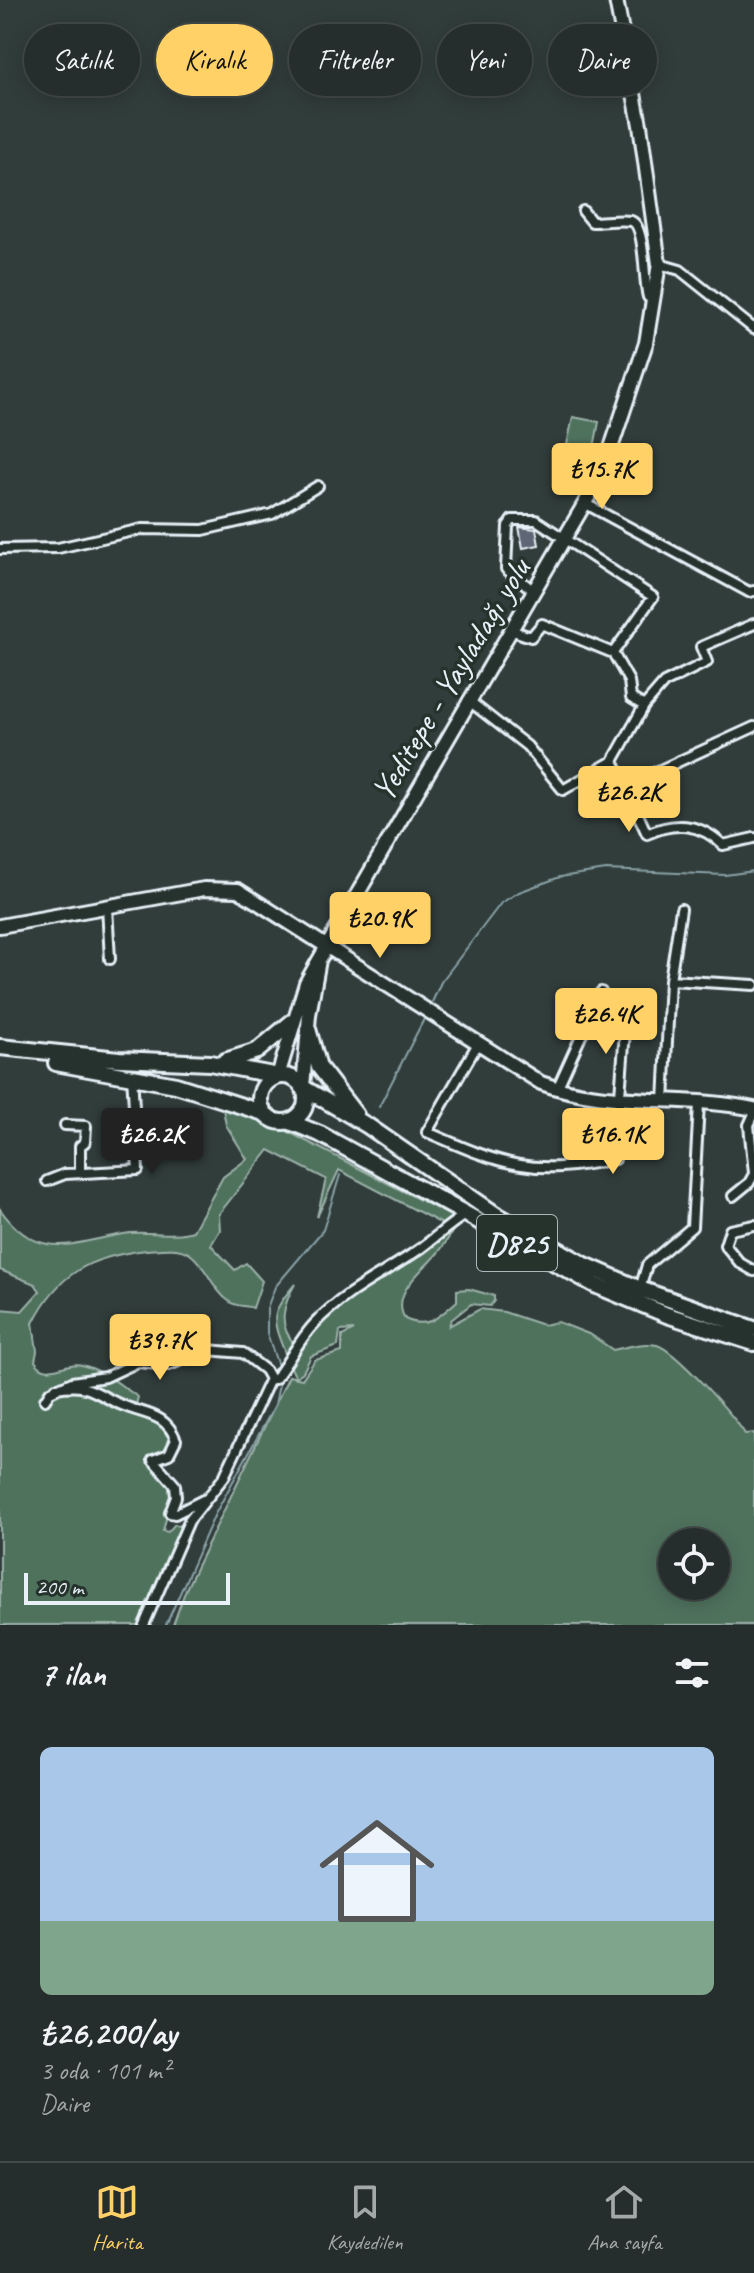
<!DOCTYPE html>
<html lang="tr">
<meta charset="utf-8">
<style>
body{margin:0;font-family:Caveat,sans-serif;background:#2d3634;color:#f1f3f6;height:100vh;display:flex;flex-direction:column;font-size:30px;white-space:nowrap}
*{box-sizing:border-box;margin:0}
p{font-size:26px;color:#a3a8a9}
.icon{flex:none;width:44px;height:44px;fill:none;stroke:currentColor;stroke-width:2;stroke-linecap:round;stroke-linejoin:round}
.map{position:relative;height:1625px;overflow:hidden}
.sheet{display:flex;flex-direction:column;background:#252e2c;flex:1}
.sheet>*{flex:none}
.hud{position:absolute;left:24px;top:24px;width:706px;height:72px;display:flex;gap:16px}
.buttons{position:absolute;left:658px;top:1528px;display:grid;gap:16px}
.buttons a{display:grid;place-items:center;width:72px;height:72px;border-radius:50%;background:#252e2c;box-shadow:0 4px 20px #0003,0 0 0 2px #424a48;font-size:40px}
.scale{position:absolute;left:24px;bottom:20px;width:206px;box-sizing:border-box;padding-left:8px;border:4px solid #e8f1f8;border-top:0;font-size:22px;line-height:28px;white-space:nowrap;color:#e8f1f8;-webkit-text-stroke:6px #26332d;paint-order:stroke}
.price{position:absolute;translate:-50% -68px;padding:0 18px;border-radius:8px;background:#ffd166;color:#111;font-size:26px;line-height:52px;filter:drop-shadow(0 2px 4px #0008)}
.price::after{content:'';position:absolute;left:50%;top:48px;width:24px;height:18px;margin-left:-12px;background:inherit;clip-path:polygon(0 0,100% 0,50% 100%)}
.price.on{background:#222;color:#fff}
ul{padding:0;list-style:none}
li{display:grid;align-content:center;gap:16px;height:424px;padding:0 40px}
li span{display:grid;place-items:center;height:248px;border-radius:12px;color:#555}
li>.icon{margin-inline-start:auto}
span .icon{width:144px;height:144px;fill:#fffc;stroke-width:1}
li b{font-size:34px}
h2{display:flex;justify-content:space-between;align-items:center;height:96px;padding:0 40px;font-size:34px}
.pill{padding:0 28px;border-radius:36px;background:#252e2c;box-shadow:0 4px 20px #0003,0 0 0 2px #424a48;font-size:28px;line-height:72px}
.pill.on{background:#ffd166;color:#111}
.tab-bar{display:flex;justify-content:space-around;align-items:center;height:112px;border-top:2px solid #424a48;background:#252e2c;font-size:22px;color:#a3a8a9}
.tab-bar a{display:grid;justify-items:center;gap:4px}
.tab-bar .on{color:#ffd166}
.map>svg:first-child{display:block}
</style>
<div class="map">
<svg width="754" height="1625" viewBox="0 0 754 1625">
<rect width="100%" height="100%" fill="#313d3b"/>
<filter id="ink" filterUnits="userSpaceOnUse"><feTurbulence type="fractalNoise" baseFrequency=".0125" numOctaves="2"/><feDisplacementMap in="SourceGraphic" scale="16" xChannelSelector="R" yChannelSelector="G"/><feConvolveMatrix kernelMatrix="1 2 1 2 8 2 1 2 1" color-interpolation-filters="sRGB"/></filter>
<g filter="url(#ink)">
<path fill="#50725d" stroke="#9cb2aa" stroke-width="2" fill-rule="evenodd" d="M 573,417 L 599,422 L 590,468 L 563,463 Z
M 222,1104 L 283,1129 L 459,1220 C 452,1232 446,1244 437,1254 C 422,1271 390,1293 405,1319 C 428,1330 440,1316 457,1301 L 457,1290 L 469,1289 L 494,1296 L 494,1301 L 490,1306 L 471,1304 L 451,1320 L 449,1326 L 480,1309 L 504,1312 L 543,1325 L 558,1322 L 591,1335 L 613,1350 C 627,1347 642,1342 657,1345 C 675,1350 734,1416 745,1434 L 754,1433 L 754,1625 L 173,1625 L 186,1589 L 289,1376 L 302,1379 L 315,1360 L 342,1352 L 342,1336 L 354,1330 L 340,1331 L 338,1346 L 311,1356 L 303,1372 L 296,1377 C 291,1370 289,1361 285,1353 C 271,1318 270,1314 295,1284 C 283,1305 277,1326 295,1344 L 313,1325 L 446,1226 L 339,1170 L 317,1217 L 326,1179 L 269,1150 L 219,1214 L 220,1230 L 211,1245 L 235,1270 L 246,1263 L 262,1281 L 253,1308 C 246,1305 236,1307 230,1302 C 213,1291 207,1266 190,1254 C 178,1246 161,1249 147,1250 C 93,1256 59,1271 33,1323 L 37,1351 L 35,1361 C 47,1381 66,1360 82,1365 C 105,1371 120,1385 138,1397 L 135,1409 L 169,1428 L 175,1446 L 155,1458 L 175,1483 L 163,1531 L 168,1532 L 175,1524 L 181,1527 L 139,1625 L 0,1625 L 0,1309 L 22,1311 L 40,1291 L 35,1284 L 0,1270 L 0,1209 C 40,1266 77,1240 130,1233 C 151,1231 174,1237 193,1231 L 223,1177 L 247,1159 L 226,1125 ZM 672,1542 L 716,1542 L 716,1586 L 672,1586 Z"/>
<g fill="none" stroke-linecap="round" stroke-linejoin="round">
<path stroke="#8aa2a7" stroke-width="2" d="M 430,1007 L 441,982 L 501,903 L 519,892 L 560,877 L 606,870 L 725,875 L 754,871
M 379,1107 L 425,1017
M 279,1369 L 267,1333 L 267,1308 L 275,1287 L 323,1230 L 340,1175
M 166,1625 L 215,1514 L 275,1405 L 280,1379"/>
</g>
<path fill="#5f6674" stroke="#e8f1f8" stroke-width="2" d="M 519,527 L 536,529 L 539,545 L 523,548 Z"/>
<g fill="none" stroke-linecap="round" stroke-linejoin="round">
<defs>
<path id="street" d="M 589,44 L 595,35 L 604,36 L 616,63 L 629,63
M 583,211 L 592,222 C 604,222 619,219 631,221 C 646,225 643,281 648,297 L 653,301
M 659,264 L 680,270 L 754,329
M 586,504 L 749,592 L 754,591
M 0,549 L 58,548 L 142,529 L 203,530 L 272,514 L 318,486
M 534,591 L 506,569 L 508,526 L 512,520 L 536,520 L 653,597 L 613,653 L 629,681 L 631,698 L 644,706
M 754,624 L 701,647 L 707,662 L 664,683 L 644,706 L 613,761 L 647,834 C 675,821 700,823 723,845 L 754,838
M 510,630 L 531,637 L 542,624 L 613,653
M 468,700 L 527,746 L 563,790 L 613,761
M 623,787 L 754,727
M 107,907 L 110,959
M 670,980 L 754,985
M 477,1045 L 427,1132 C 503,1165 531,1177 615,1159 L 626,1019
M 557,1089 L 601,992
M 664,1102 L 670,980 L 681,909
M 754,1114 L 749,1125 L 754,1173
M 65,1125 L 86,1126 L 85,1142 L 80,1146 L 80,1173
M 47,1181 L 65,1174 L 138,1170 L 132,1075
M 733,1196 L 749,1183 L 754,1174
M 754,1225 L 730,1230 L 725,1245 L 740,1263 L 754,1271
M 640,1289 L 647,1265 L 692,1227 L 699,1104
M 56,1388 C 95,1382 95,1396 127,1407 C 148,1415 166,1414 176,1440 L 169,1454 L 153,1460 L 175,1485 L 176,1497 L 170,1513 L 175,1514 L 203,1500
M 45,1400 L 50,1392 L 72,1382 L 106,1377 L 138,1362 L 169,1365 L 207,1350 L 243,1353 L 265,1370 L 270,1379
M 144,1625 L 189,1521 L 224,1477 L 270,1379 L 275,1379 C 290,1360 298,1341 315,1323 C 345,1291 386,1273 421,1248 C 436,1237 450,1224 466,1214"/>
<path id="secondary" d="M 0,926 L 204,889 L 238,890 L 541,1083 C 608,1108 685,1094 754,1109
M 319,960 L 603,472 L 646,343 L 659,264 L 640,125 L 616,0
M 278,1076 L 306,983 L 319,960 L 309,1015 L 303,1087"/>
<path id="highway" d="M 308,1029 L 319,1067 L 356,1115
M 0,1047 L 119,1059 L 210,1063 L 278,1076
M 225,1061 L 257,1051 L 292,1022
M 56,1063 L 176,1085 L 264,1113
M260 1099a23 23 0 1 1 46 0a23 23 0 1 1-46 0Z
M 304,1088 L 368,1126 L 495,1214 L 585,1265 L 640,1289 L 754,1329
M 290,1122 L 320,1134 L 595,1285 L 667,1315 L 754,1343"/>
</defs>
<use href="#street" stroke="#e8f1f8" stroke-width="14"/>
<use href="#secondary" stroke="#e8f1f8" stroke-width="18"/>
<use href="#highway" stroke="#e8f1f8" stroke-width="20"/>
<use href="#street" stroke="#26332d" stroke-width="8"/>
<use href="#secondary" stroke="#26332d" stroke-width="12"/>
<use href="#highway" stroke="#26332d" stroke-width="14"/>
</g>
</g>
<g text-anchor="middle" stroke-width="7" stroke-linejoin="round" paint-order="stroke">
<rect fill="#26332d" stroke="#aeb8bb" stroke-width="2" x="477" y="1215" width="80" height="56" rx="6"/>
<g font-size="32" font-weight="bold" fill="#e8f1f8">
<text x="517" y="1254">D825</text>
</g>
<g font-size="34" fill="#e8f1f8" stroke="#26332d">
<text transform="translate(450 679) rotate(-59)" y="12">Yeditepe - Yayladağı yolu</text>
</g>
</g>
</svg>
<div class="buttons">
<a><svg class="icon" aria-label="locate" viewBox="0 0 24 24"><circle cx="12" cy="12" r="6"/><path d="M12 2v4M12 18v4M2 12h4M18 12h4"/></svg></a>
</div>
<div class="scale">200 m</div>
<b class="price" style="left:602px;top:511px">₺15.7K</b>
<b class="price" style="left:629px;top:834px">₺26.2K</b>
<b class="price" style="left:380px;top:960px">₺20.9K</b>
<b class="price" style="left:606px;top:1056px">₺26.4K</b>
<b class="price on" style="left:152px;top:1176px">₺26.2K</b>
<b class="price" style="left:613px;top:1176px">₺16.1K</b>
<b class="price" style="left:160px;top:1382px">₺39.7K</b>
<div class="hud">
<a class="pill">Satılık</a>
<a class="pill on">Kiralık</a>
<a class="pill">Filtreler</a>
<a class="pill">Yeni</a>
<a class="pill">Daire</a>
</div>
</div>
<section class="sheet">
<h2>7 ilan<svg class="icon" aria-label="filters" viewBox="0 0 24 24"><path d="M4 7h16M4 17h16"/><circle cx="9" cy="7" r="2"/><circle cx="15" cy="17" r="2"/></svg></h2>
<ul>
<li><span style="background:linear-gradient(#a9c7e8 70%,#7fa58c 0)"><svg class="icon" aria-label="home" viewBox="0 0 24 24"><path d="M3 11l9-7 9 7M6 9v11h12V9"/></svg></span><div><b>₺26,200/ay</b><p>3 oda · 101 m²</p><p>Daire</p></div></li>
</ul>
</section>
<nav class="tab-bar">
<a class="on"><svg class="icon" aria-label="map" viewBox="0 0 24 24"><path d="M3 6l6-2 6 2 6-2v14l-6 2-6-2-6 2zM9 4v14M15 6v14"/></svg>Harita</a>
<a><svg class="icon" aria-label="saved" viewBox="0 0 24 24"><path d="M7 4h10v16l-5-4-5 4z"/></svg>Kaydedilen</a>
<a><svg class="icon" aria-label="home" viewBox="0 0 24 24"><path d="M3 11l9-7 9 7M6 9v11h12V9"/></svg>Ana sayfa</a>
</nav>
